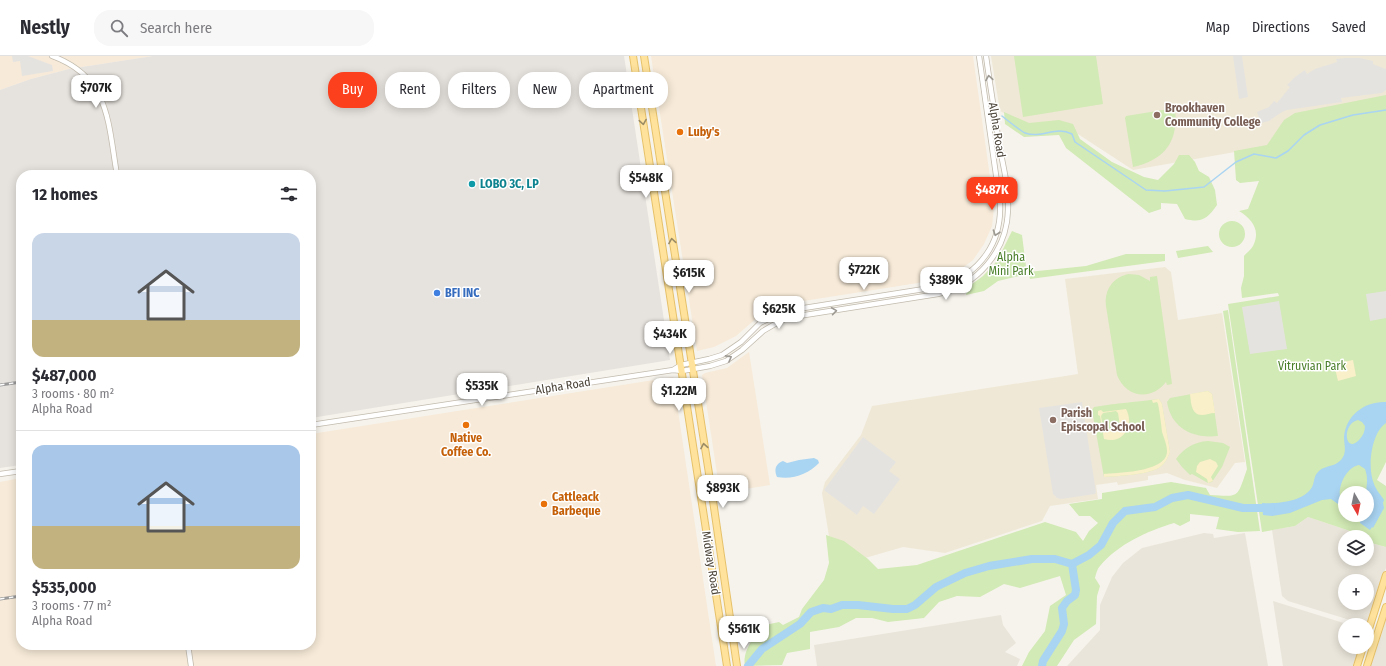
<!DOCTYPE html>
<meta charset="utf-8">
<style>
body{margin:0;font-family:"Fira Sans Condensed",sans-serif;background:#f7f7f7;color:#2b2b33;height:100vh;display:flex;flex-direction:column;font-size:15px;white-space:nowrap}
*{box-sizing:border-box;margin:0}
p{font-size:13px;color:#7c7c81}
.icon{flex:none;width:22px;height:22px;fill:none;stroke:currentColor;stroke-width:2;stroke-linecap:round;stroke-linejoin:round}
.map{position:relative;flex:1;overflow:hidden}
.panel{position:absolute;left:16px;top:114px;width:300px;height:480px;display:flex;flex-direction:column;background:#fff;border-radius:16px;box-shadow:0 2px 10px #0003}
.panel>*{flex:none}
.hud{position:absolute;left:328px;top:16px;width:380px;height:36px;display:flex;gap:8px}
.needle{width:26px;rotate:171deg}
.controls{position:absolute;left:1338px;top:430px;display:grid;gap:8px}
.controls a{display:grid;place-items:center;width:36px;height:36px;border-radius:50%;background:#fff;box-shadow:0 2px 10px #0003;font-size:20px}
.price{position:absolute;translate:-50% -34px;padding:0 9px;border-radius:8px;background:#fff;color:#222;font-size:13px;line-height:26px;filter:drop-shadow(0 1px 2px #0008)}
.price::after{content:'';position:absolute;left:50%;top:24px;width:12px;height:9px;margin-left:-6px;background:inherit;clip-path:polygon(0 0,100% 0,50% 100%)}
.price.active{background:#fc3f1d;color:#fff}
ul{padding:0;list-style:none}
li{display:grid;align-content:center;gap:8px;height:212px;padding:0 16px}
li+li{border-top:1px solid #e1e1e2}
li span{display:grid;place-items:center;height:124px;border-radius:12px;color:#555}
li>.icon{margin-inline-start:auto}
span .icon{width:72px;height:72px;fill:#fffc;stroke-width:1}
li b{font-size:17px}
h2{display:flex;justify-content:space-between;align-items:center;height:48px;padding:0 16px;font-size:17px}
.pill{padding:0 14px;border-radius:16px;background:#fff;box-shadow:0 2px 10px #0003;font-size:14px;line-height:36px}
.pill.active{background:#fc3f1d;color:#fff}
header{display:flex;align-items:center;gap:24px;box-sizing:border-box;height:56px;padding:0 20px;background:#fff;border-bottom:1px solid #e1e1e2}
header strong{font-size:19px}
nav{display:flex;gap:22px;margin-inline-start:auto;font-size:14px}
.search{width:280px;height:36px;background:#f7f7f7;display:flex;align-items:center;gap:10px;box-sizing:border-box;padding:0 14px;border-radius:16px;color:#7c7c81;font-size:15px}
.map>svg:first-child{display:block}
</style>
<header>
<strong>Nestly</strong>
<div class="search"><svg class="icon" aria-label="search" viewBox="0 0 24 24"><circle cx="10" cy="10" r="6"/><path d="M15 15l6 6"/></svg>Search here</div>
<nav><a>Map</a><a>Directions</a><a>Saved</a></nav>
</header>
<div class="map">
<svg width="1386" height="610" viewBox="0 0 1386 610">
<rect width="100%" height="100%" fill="#f6f3ec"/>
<path fill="#eae5da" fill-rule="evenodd" d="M 1308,461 L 1356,477 L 1355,481 L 1345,481 L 1345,503 L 1367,503 L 1367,486 L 1386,491 L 1386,512 L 1369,565 L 1366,568 L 1363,568 L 1288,545 L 1282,540 L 1272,474 L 1295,470 ZM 1345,525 L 1367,525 L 1367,547 L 1345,547 Z
M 1204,477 L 1213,478 L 1214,482 L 1245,477 L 1268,610 L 1067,610 L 1100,574 L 1100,549 L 1112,521 L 1123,507 L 1142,492 Z
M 1273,545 L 1350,569 L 1345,569 L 1345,591 L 1361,591 L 1356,610 L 1283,610 Z
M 1001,559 L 1003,569 L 1016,587 L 1005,596 L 1020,603 L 1017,610 L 817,610 L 814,589 Z
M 1386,559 L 1386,610 L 1370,610 Z"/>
<path fill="#f7ead8" d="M 0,0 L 153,0 L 69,13 L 31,23 L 0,34 Z
M 651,0 L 973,0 L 994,150 L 992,170 L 984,188 L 973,204 L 957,216 L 937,224 L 778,249 L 759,260 L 736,280 L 714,291 L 697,295 Z
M 749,296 L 770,429 L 720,437 L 702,319 L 705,317 L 727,312 Z
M 673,321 L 716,610 L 0,610 L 0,426 L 21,422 L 21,589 L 311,589 L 311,378 Z"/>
<path fill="#e6e2dd" d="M 153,0 L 624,0 L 670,304 L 311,362 L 311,119 L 21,119 L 21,409 L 0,412 L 0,34 L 31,23 L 69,13 Z"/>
<path fill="#efe8d6" d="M 991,0 L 1386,0 L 1386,42 L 1269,90 L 1133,114 L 1061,67 L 1029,70 L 1000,55 Z
M 1165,211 L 1171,216 L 1178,264 L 1222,257 L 1245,406 L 1235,407 L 1217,432 L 1185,424 L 1167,417 L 1148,420 L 1148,424 L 1118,429 L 1117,426 L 1096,429 L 1098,443 L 1050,450 L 1042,465 L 945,497 L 903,491 L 834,511 L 822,437 L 825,426 L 861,379 L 872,350 L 1078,318 L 1065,223 Z"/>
<path fill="#d2eab5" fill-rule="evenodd" d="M 1014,0 L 1096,0 L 1103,48 L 1023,61 Z
M 1386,39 L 1386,406 L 1377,424 L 1386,430 L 1386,491 L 1367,486 L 1367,481 L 1355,481 L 1356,477 L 1308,461 L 1295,470 L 1262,476 L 1228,248 L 1279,240 L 1278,237 L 1242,242 L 1241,232 L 1244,220 L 1244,200 C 1246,197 1251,194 1253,190 C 1261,174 1252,163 1239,155 L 1248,153 L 1259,125 L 1240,127 L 1236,124 L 1234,95 L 1267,89 L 1284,64 L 1295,57 ZM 1345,437 L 1367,437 L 1367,459 L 1345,459 Z
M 1175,52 C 1179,85 1165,104 1133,111 L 1125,62 L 1126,60 Z
M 1004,56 L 1029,67 L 1059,64 L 1073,68 L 1080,83 L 1112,106 L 1144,121 L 1158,124 L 1174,108 L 1179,99 L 1189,99 L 1195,106 L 1199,115 L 1209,121 L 1215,134 L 1217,149 C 1207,163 1202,167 1185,163 L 1177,148 L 1161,147 L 1161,153 L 1149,157 L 1066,92 L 1059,79 L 1024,81 L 1005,68 Z
M1219 178a13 13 0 1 1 26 0a13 13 0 1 1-26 0Z
M 1012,175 L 1022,179 L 1027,218 L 998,225 L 984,235 L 966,239 L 968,231 L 983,220 L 997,205 Z
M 1208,190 L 1213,196 L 1178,202 L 1176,195 Z
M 1126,198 L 1165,198 L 1165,205 L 1030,223 L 1028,216 L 1086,210 Z
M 1129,218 L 1139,219 L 1150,225 L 1150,221 L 1157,220 L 1172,328 L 1167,329 L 1166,326 C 1151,345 1126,342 1117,319 L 1106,250 C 1104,234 1113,221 1129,218 Z
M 1228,254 L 1260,475 L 1238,476 L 1216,473 L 1219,461 L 1190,458 L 1190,465 L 1180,470 L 1174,467 C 1148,475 1118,488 1100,510 C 1097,513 1096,518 1095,522 L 1100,530 L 1097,540 L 1096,568 L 1074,584 L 1057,610 L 1022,610 L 1029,596 L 1045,575 L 1050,550 L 1066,539 L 1060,520 L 1020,532 L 1004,528 L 980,541 L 957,540 L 939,546 L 924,562 L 888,566 L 872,562 L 856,562 L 839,571 L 810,576 L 810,593 L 787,597 L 782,609 L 745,610 C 743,601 747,592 752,584 L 748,573 L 779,566 L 783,569 L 799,561 L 802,553 L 824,524 L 829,507 L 826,479 L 844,485 L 868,503 L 878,513 L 917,509 L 1045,466 L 1076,476 L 1083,485 L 1089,475 L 1098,467 L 1090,460 L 1079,460 L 1069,448 L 1102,443 L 1102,437 L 1171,426 L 1206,432 L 1210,439 C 1240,441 1237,442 1247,413 L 1223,255 Z
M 1208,335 L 1212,338 L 1218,380 C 1193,383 1171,372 1167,346 L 1170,342 Z
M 1159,343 L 1162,348 L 1170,396 C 1168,401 1165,408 1160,411 C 1149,419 1118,420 1104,421 L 1092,354 L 1094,351 C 1116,347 1137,346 1159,343 Z
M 1208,385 L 1223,387 L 1230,391 L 1222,411 L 1212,426 L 1208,427 L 1192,418 L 1190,419 L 1182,411 L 1176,403 C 1184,392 1194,386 1208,385 Z"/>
<path fill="#f9efc9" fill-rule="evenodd" d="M 1353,304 L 1356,320 L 1338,325 L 1334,308 Z
M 1208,335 L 1212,338 L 1215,357 C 1210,357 1206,359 1202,359 C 1191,359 1191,346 1190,338 Z
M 1159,343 L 1162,348 L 1170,396 C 1168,401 1165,408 1160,411 C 1149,419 1118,420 1104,421 L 1104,418 C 1118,417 1168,416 1167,395 C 1167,389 1164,382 1162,376 C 1161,367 1160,358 1158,348 L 1157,346 L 1153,347 L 1152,344 Z
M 1126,353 C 1135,369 1123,389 1104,383 L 1100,360 L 1098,359 L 1098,355 L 1101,354 L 1103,356 ZM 1116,355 L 1118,357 L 1120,370 L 1118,373 L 1105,374 L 1103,372 L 1101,360 L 1103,357 Z
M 1210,403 L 1216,406 L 1218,410 L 1211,421 L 1213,425 L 1208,427 L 1207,423 L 1196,416 L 1197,410 L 1200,406 Z"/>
<path fill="#e5e3e0" d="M 12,0 L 28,0 L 52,9 L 53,15 L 22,20 L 20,5 L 13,6 Z
M 1233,0 L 1242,0 L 1248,41 L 1239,43 Z
M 1345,2 L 1360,2 L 1373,5 L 1373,8 L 1385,13 L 1386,12 L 1386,34 L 1382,37 L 1341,42 L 1342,46 L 1287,54 L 1282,56 L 1269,65 L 1261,67 L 1257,56 L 1269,51 L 1274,45 L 1277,47 L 1290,31 L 1287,29 L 1295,21 L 1305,14 L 1307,18 L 1315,13 L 1337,6 L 1336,3 Z
M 1386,235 L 1386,262 L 1370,265 L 1366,238 Z
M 1279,245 L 1287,293 L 1250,298 L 1242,251 Z
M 1082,346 L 1096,436 L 1095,438 L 1061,443 L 1057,442 L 1053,438 L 1039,352 Z
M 863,381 L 896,406 L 889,415 L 900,423 L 874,458 L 863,450 L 857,459 L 824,434 Z"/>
<path fill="#a9d4f2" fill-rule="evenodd" d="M 1386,346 L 1386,367 C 1371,377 1367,412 1374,428 C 1376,434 1381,439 1384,444 L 1383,447 L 1384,452 L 1373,472 L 1372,471 L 1370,474 L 1360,467 L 1360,462 L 1355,459 L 1367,459 C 1367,452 1366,442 1366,436 C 1367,427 1368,421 1365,413 L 1359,409 C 1347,411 1338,429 1340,441 C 1341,446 1345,447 1345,453 L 1331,443 L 1322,444 L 1290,457 L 1272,460 L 1263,459 L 1262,447 C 1276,448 1304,446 1312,431 C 1315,426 1313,420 1319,415 C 1327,408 1338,412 1344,399 C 1346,393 1344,387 1344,381 C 1346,359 1365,345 1386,346 ZM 1358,364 L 1362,366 L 1365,370 C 1365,375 1363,380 1359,384 C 1345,399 1341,368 1358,364 Z
M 814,402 L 818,404 L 819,407 C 808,418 793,424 777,421 C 774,414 775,408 783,405 L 787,407 L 799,404 Z"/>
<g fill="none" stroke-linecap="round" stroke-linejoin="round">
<path stroke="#a9d4f2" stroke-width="1.5" d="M 1002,60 C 1007,64 1022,76 1025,77 C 1043,83 1055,69 1072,78 L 1075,86 L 1146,134 L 1165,135 L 1204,131 L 1236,106 L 1254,98 L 1276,102 L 1288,95 L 1304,79 L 1320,69 L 1353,59 L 1386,54"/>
<path stroke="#a9d4f2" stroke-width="8" d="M 748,610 L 762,593 L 800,568 L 811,556 L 823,552 L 831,553 L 842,549 L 858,549 L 893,553 L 907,553 L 915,549 L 936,531 L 965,517 L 989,510 L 1032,503 L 1055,503 L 1072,508 L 1089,499 L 1101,489 L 1113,467 L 1125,455 L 1155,451 L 1172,442 L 1188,439 L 1243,452 L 1271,452
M 1042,610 L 1043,605 L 1062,575 L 1064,568 L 1062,552 L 1067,545 L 1075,539 L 1076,534 L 1072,508"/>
<defs>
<path id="minor" d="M 52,0 C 110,21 108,67 117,119
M 673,314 L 681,309 L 709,303 L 722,299 L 741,286 L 760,267 L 785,255 L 943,230 C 980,217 1002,187 1000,147 L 979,0
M 311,369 L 673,314 L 682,315 L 710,310 L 726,305 L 742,294 L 763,275 L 775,268 L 786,262 L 938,238 C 977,230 1007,195 1008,154 C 1009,132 1003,109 999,88 C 995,58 990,29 986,0
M 0,418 L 21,415
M 188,589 L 191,610"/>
<path id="major" d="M 633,0 L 727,610
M 644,0 L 710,424 L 737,610
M 1367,579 L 1386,519
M 1357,610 L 1363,591
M 1367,610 L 1386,551"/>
</defs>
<use href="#minor" stroke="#c2bbae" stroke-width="6"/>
<use href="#major" stroke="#e6c16a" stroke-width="8"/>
<use href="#minor" stroke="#fff" stroke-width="4.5"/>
<use href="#major" stroke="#ffe39c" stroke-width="6"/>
<defs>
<path id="rail" d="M 0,329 L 21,326
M 0,543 L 21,540"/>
</defs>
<use href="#rail" stroke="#9a9a9a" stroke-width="3"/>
<use href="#rail" stroke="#fff" stroke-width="1.5" stroke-dasharray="4.5" stroke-linecap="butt"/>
</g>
<defs><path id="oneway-chevron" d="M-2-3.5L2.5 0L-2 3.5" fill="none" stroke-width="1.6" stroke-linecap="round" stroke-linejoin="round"/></defs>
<g stroke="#9c9892">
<use href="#oneway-chevron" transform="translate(989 22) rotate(-99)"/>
<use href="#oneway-chevron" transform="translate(996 177) rotate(109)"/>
<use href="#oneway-chevron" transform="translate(834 255) rotate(-8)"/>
<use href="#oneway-chevron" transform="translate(729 302) rotate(-29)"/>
</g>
<g stroke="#9c8c66">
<use href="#oneway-chevron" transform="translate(643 66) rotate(81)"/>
<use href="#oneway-chevron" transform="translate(672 185) rotate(-99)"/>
<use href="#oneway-chevron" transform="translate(704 390) rotate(-100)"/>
</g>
<g fill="#8d6e63" stroke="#fff" stroke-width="1.5">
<circle cx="1157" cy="59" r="4"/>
<circle cx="1053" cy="364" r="4"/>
</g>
<g fill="#e8710a" stroke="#fff" stroke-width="1.5">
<circle cx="680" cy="76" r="4"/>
<circle cx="466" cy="369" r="4"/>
<circle cx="544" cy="448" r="4"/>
</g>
<circle fill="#0f9aa8" stroke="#fff" stroke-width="1.5" cx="472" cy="128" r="4"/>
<circle fill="#3f7fe0" stroke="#fff" stroke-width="1.5" cx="437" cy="237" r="4"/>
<g text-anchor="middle" stroke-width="3" stroke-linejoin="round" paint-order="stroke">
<g font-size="12" font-weight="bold" fill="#785e54" stroke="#fff" text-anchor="start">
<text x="1165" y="56">Brookhaven<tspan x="1165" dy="14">Community College</tspan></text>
<text x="1061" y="361">Parish<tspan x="1061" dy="14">Episcopal School</tspan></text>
</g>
<g font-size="12" fill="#4b4439" stroke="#fff">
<text transform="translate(997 74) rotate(81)" y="4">Alpha Road</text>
<text transform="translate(563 330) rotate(-9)" y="4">Alpha Road</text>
<text transform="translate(711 507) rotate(81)" y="4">Midway Road</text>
</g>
<g font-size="12" font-weight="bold" fill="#c56008" stroke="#fff" text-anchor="start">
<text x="688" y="80">Luby's</text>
<text x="466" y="386" text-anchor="middle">Native<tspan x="466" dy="14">Coffee Co.</tspan></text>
<text x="552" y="445">Cattleack<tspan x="552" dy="14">Barbeque</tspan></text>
</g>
<g font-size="12" font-weight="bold" fill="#0d838f" stroke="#fff" text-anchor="start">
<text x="480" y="132">LOBO 3C, LP</text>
</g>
<g font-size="12" fill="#4a7f2a" stroke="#fff">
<text x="1011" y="205">Alpha<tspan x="1011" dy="14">Mini Park</tspan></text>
<text x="1312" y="314">Vitruvian Park</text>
</g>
<g font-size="12" font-weight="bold" fill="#366cbe" stroke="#fff" text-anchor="start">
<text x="445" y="241">BFI INC</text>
</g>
</g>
</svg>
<div class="controls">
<a><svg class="needle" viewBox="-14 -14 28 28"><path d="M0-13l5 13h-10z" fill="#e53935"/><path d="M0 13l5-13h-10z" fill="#7c7c81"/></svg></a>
<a><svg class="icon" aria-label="layers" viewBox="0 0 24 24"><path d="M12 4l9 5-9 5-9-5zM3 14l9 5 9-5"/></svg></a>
<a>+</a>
<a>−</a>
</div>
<b class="price" style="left:96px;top:53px">$707K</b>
<b class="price" style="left:646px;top:143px">$548K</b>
<b class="price active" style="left:992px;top:155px">$487K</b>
<b class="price" style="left:864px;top:235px">$722K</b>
<b class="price" style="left:689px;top:238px">$615K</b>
<b class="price" style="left:946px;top:245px">$389K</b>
<b class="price" style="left:779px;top:274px">$625K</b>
<b class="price" style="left:670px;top:299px">$434K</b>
<b class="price" style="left:482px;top:351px">$535K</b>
<b class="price" style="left:679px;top:356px">$1.22M</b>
<b class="price" style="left:723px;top:453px">$893K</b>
<b class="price" style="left:744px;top:594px">$561K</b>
<div class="hud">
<a class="pill active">Buy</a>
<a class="pill">Rent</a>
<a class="pill">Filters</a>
<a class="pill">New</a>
<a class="pill">Apartment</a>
</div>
<section class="panel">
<h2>12 homes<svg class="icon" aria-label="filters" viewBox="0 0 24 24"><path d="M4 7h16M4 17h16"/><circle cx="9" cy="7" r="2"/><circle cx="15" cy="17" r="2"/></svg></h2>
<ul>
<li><span style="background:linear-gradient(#c9d6e8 70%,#c2b280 0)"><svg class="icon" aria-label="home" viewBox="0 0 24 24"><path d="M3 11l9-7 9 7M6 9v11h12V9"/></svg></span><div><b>$487,000</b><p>3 rooms · 80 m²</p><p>Alpha Road</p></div></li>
<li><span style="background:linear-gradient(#a9c7e8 65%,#c2b280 0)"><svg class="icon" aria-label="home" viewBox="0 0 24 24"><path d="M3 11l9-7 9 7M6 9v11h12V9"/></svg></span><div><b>$535,000</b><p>3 rooms · 77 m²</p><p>Alpha Road</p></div></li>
</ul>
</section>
</div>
